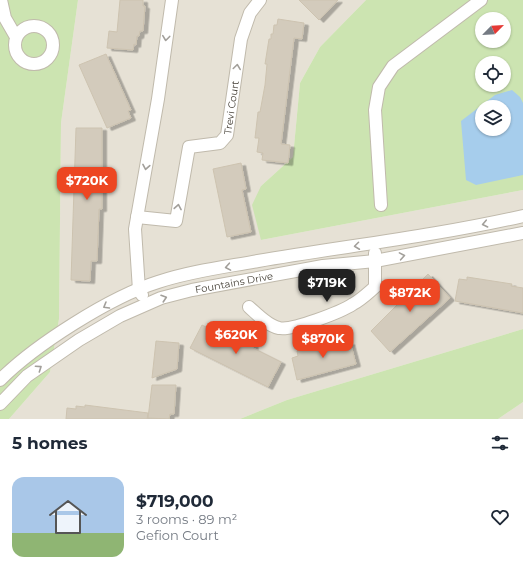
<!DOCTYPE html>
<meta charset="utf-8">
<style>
body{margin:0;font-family:Montserrat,sans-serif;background:#f6f6f7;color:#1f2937;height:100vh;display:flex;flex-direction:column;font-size:15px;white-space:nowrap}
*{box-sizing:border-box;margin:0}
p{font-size:13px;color:#747a83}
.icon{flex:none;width:22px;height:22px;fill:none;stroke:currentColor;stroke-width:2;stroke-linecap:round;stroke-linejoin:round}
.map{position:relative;height:419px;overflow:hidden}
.details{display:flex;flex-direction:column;background:#fff;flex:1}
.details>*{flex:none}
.needle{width:26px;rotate:66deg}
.tools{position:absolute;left:475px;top:12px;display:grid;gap:8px}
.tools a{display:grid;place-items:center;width:36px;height:36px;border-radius:50%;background:#fff;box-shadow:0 1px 3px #0004;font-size:20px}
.price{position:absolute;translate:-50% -34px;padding:0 9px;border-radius:8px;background:#ed4622;color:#fff;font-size:13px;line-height:26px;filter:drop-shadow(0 1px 2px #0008)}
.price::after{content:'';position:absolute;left:50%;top:24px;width:12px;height:9px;margin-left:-6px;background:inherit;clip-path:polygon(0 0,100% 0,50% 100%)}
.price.active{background:#222;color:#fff}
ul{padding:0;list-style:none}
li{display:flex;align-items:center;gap:12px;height:100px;padding:0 12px}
li span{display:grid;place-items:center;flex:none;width:112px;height:80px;border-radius:12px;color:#555}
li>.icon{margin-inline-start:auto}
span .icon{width:48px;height:48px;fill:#fffc;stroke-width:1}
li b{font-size:17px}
h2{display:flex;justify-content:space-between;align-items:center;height:48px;padding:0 12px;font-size:17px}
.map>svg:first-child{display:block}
</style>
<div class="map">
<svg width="523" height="419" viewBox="0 0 523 419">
<defs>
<filter id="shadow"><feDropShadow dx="4.5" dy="2.5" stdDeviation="0" flood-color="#0004"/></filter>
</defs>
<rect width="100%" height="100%" fill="#f2efe6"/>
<path fill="#e6e1d5" d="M 78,0 L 366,0 L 320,47 L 300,83 L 293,157 L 261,186 L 261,240 L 523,190 L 523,329 L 287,400 L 240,419 L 9,419 L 50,372 L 59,319 L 61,123 Z
M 523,402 L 523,419 L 498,419 Z"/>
<path fill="#cce4b1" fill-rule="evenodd" d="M 0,0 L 78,0 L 61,123 L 59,319 L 50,372 L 9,419 L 0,419 Z
M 366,0 L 523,0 L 523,190 L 261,240 L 252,205 L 261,186 L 293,157 L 300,83 L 320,47 ZM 482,19 L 504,19 L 504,41 L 482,41 ZM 482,63 L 504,63 L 504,85 L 482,85 ZM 482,107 L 504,107 L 504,129 L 482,129 Z
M 523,329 L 523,402 L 498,419 L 240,419 L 287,400 Z"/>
<path fill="#a6cdec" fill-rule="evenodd" d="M 512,90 L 520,97 L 523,103 L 523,175 L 476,185 L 466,180 L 461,121 L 495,95 ZM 482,107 L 504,107 L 504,129 L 482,129 Z"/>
<path fill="#d3cbbc" stroke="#cdc3b0" filter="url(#shadow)" d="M 120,0 L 143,0 L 143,6 L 145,6 L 143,31 L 140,31 L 139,36 L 137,36 L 136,45 L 134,44 L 133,50 L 107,48 L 109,31 L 117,32 Z
M 299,0 L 338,0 L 319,20 Z
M 278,19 L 304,23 L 302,39 L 294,38 L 281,144 L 290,145 L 288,163 L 262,160 L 263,153 L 257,152 L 259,138 L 255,138 L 258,112 L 260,112 L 265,85 L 267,64 L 265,64 L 269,39 L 271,39 L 271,34 L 273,34 L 274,25 L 277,25 Z
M 106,54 L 131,110 L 128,111 L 131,118 L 107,128 L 79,65 Z
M 76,128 L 102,128 L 102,209 L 99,209 L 97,261 L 91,261 L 90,281 L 71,280 Z
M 241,163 L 246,189 L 242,190 L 251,232 L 227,237 L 213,169 Z
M 428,274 L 450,298 L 390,352 L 371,331 Z
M 467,277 L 512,284 L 511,286 L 523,288 L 523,313 L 455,301 L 459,279 L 467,280 Z
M 202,325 L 208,328 L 211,327 L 232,338 L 234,335 L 254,345 L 253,348 L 281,362 L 268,387 L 190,348 Z
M 346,338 L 347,343 L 350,342 L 356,364 L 297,380 L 292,358 L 298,356 L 297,351 Z
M 156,341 L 179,343 L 177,369 L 152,378 Z
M 152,385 L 176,385 L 174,414 L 170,414 L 169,419 L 148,418 Z
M 85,405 L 148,413 L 147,419 L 66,419 L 67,408 L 76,409 L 76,406 L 85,407 Z"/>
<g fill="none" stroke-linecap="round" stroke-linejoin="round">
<defs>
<g id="street">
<path d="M 1,0 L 5,18 L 16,37"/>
<circle cx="34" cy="45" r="19"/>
<path d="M 381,205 L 375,110 L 379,87 L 393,66 L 481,0"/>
<path id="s1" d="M 137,217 L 176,221 L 189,147 L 220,143 L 227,135 L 241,39 L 250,13 L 260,0"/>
<path d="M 142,295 L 139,290 L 135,229 L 158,99 L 172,0"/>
<path d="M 249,307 C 257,314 268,326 279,328 C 292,331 341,312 353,304 C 361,300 368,293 375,287 L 375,253"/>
<path d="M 0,380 C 35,345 110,297 158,282 C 191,271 225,267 258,261 C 346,246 435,236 523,216"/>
<path id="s2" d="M 0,404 L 27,376 L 79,340 L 120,316 L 161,298 L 192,290 L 323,266 L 375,261 L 523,233"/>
</g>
</defs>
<use href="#street" stroke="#c0baac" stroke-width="14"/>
<use href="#street" stroke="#fff" stroke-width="12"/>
</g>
<defs><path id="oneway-chevron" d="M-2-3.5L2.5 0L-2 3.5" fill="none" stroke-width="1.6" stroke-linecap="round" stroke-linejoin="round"/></defs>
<g stroke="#a29f9a">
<use href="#oneway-chevron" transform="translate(166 38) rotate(97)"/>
<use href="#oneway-chevron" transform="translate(237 67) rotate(-82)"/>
<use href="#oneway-chevron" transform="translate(146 167) rotate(100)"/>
<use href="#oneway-chevron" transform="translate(178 207) rotate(-80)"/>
<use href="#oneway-chevron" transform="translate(485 224) rotate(168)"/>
<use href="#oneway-chevron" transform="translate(357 246) rotate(173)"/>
<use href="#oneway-chevron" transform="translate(402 256) rotate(-10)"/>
<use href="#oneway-chevron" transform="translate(228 267) rotate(170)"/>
<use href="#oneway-chevron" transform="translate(164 298) rotate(-18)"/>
<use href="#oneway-chevron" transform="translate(106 306) rotate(150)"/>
<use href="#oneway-chevron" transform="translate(39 368) rotate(-34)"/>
</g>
<g text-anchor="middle" stroke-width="3" stroke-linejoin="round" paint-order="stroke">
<g font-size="10" fill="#443f36" stroke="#fff">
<text dy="4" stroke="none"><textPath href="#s1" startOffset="184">Trevi Court</textPath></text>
<text dy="4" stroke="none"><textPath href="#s2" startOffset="269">Fountains Drive</textPath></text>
</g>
</g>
</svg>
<div class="tools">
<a><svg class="needle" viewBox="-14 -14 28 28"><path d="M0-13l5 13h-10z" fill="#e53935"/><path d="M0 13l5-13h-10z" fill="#747a83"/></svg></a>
<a><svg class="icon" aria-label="locate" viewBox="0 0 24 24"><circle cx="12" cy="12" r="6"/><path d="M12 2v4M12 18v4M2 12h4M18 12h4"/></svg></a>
<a><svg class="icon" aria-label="layers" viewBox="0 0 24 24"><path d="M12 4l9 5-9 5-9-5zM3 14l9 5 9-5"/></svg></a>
</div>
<b class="price" style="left:87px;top:201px">$720K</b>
<b class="price active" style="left:327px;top:303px">$719K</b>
<b class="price" style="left:410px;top:313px">$872K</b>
<b class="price" style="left:236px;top:355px">$620K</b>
<b class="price" style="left:323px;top:359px">$870K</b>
</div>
<section class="details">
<h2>5 homes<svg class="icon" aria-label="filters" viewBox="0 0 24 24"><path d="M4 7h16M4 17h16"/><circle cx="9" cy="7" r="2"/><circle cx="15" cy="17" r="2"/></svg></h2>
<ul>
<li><span style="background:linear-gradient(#a9c7e8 70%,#8fb573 0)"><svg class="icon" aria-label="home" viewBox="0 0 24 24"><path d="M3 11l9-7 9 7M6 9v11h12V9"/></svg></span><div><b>$719,000</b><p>3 rooms · 89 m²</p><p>Gefion Court</p></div><svg class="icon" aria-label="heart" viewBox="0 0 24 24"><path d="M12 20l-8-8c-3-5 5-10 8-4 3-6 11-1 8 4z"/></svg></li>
</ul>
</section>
